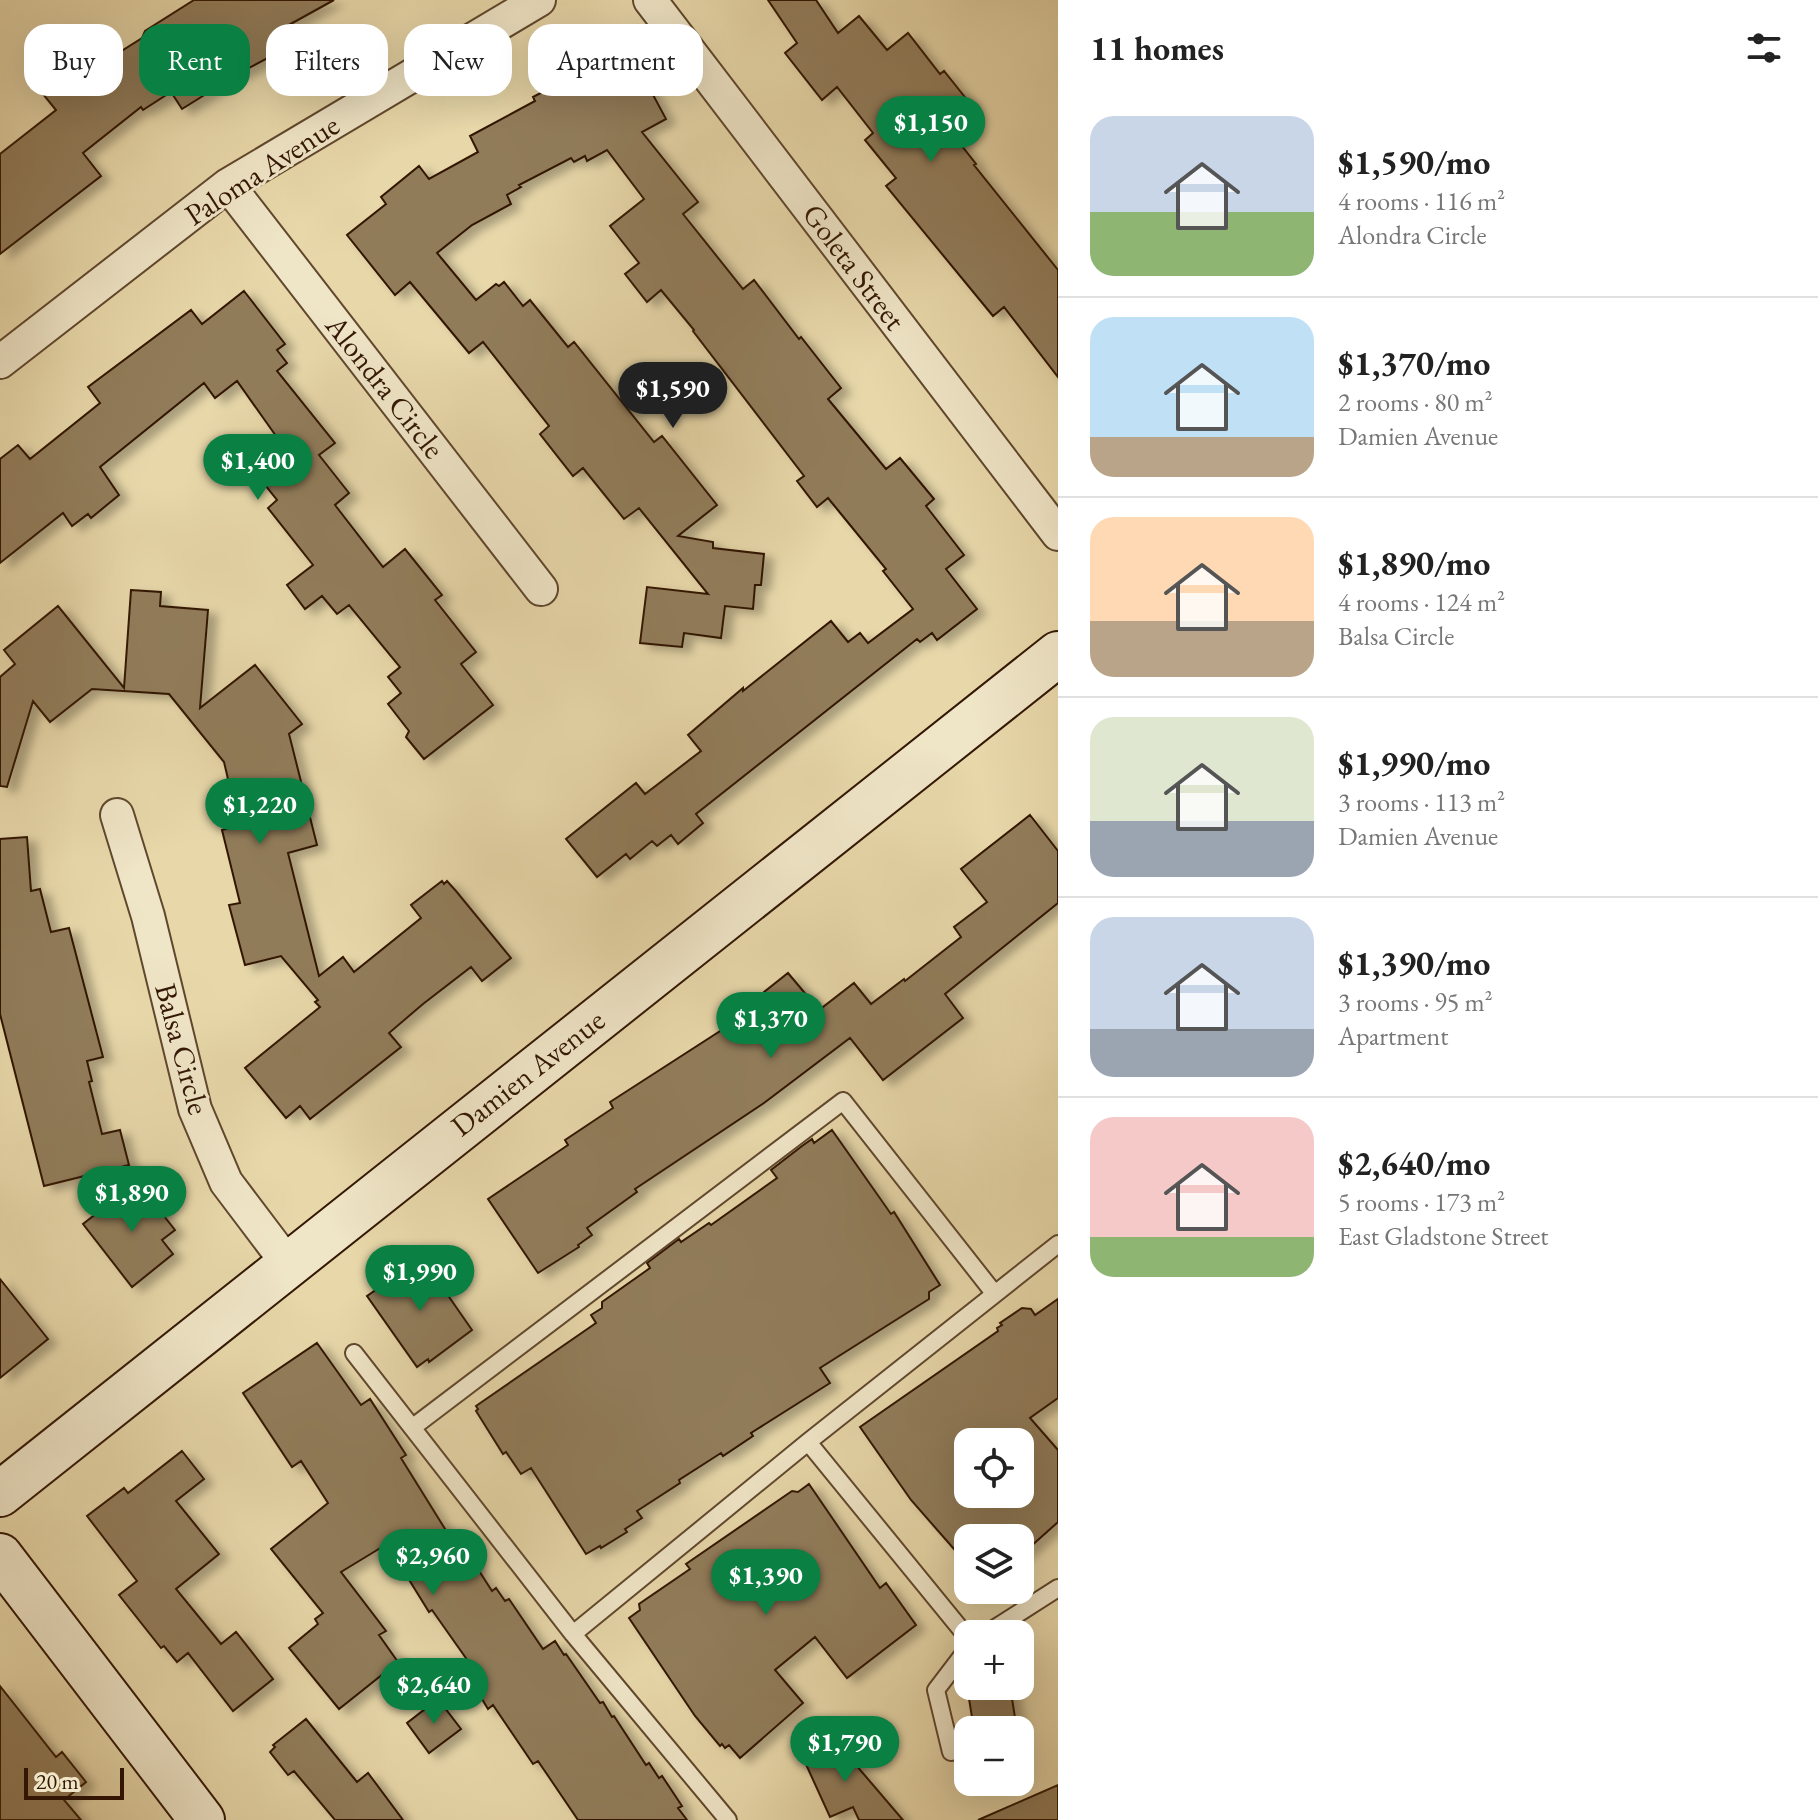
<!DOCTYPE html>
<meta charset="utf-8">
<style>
body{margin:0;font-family:"EB Garamond",serif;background:#f2f2f2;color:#222;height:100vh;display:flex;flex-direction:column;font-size:30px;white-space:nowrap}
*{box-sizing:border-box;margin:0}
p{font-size:26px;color:#767676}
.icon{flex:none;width:44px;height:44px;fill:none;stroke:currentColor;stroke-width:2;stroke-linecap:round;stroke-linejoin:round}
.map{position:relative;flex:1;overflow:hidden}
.panel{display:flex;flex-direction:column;background:#fff;width:760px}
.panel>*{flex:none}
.hud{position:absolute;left:24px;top:24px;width:760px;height:72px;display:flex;gap:16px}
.fabs{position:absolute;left:954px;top:1428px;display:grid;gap:16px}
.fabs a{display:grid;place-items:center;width:80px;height:80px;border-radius:16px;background:#fff;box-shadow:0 8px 32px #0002;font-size:40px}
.scale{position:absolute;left:24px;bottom:20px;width:100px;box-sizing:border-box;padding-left:8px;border:4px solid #331704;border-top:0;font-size:22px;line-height:28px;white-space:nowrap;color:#331704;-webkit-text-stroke:6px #efe5c7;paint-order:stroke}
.price{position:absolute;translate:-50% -68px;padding:0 18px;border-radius:28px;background:#0b8043;color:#fff;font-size:26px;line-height:52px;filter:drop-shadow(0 2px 4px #0008)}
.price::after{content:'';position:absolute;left:50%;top:48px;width:24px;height:18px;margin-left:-12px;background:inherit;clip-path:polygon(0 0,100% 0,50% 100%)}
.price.selected{background:#222;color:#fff}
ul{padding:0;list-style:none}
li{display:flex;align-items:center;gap:24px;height:200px;padding:0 32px}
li+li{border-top:2px solid #e0e0e0}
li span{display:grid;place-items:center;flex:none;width:224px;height:160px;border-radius:24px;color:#555}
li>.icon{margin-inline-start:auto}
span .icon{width:96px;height:96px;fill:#fffc;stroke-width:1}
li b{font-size:34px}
h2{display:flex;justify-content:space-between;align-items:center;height:96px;padding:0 32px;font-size:34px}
.chip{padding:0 28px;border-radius:24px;background:#fff;box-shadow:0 8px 32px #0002;font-size:28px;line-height:72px}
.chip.selected{background:#0b8043;color:#fff}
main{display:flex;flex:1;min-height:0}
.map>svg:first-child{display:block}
</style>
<main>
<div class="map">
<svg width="1058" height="1820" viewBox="0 0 1058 1820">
<defs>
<filter id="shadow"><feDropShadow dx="9" dy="5" stdDeviation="4" flood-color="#0004"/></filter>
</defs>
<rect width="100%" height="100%" fill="#e7d7a9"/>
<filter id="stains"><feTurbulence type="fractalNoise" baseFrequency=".0025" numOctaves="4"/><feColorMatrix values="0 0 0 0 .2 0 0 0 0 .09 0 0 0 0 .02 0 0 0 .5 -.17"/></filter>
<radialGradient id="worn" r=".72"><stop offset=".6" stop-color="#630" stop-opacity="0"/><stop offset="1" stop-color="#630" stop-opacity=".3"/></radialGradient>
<path fill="#917b5a" stroke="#331704" stroke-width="2" fill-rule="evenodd" filter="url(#shadow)" d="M 194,0 L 334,0 L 287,26 L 296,43 L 243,71 L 182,109 L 171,92 L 143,110 L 141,107 L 83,153 L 101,176 L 0,254 L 0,154 L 56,110 L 42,93 L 71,70 L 77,79 L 142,38 L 145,31 Z
M 768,0 L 816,0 L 838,33 L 859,16 L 887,50 L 908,33 L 940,74 L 944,71 L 972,106 L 947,127 L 976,164 L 974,165 L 1058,270 L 1058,377 L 1004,307 L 993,316 L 886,186 L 896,178 L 865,140 L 873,133 L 837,87 L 822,100 L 785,53 L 797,43 Z
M 636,63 L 666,119 L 642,132 L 698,202 L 683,214 L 743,289 L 754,280 L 799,339 L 801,337 L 841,388 L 828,399 L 886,469 L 900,458 L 934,499 L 926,506 L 964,555 L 946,569 L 977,609 L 937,640 L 932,633 L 920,642 L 917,639 L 696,814 L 703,823 L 678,844 L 671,835 L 657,846 L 652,841 L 630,859 L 626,854 L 597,877 L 566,839 L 636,783 L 645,794 L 701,751 L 688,735 L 743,688 L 743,691 L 831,621 L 848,642 L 860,633 L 868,643 L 913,609 L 883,571 L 886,569 L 828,498 L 817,507 L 797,481 L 804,476 L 693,331 L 694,330 L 661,290 L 647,302 L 625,274 L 639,263 L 610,226 L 644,199 L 607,150 L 587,161 L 585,156 L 574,162 L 571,158 L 519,185 L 521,187 L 507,195 L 511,204 L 472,225 L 437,253 L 476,300 L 496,284 L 499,286 L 504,282 L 523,306 L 530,300 L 568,347 L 574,342 L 654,442 L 662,436 L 717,505 L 678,536 L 713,542 L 713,548 L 764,554 L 761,585 L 755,585 L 753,609 L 725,606 L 721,638 L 684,633 L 682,647 L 640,643 L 647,587 L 708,594 L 639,508 L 624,519 L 583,468 L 573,476 L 540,434 L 549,426 L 483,342 L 469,353 L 410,282 L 395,295 L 347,235 L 386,204 L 381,197 L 419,166 L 429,179 L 478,152 L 470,136 L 535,101 L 533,97 L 586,69 L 595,86 Z
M 244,291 L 285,344 L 277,350 L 287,363 L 277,371 L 335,443 L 319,455 L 349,493 L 335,505 L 383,567 L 405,549 L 442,595 L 435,600 L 476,652 L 461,664 L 493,705 L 424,759 L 406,737 L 409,731 L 388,704 L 401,693 L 388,677 L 400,667 L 349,605 L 337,614 L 322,596 L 305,609 L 287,585 L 313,565 L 268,508 L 277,500 L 245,460 L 276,436 L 237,381 L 215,398 L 204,383 L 100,467 L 119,495 L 91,518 L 88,514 L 72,526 L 63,513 L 0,563 L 0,459 L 18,445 L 30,459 L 100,403 L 88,387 L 191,310 L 202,324 Z
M 131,590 L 161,592 L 160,606 L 208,610 L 200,708 L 255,665 L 302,724 L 289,734 L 317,845 L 288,853 L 319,976 L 343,957 L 354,972 L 421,918 L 411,905 L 442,881 L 444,884 L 447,881 L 456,891 L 511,958 L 482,981 L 471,967 L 423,1004 L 389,1033 L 401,1047 L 310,1119 L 300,1106 L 286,1118 L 245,1068 L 320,1007 L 315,1002 L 318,1000 L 281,956 L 245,965 L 229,905 L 240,903 L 222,830 L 239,826 L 224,762 L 169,694 L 92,689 L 50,722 L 33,701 L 7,787 L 0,786 L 0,677 L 15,664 L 4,650 L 58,606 L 124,688 Z
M 1030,815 L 1058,851 L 1058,903 L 945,994 L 963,1018 L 883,1080 L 850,1038 L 764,1103 L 635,1189 L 637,1192 L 587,1228 L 592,1235 L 578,1245 L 579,1247 L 538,1273 L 488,1199 L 568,1145 L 565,1140 L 613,1108 L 610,1102 L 748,1013 L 744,1008 L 788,973 L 819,1010 L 854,983 L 871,1004 L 904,979 L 905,981 L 961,937 L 954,927 L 987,902 L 961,869 Z
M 27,837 L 31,891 L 40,889 L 51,932 L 69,928 L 103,1057 L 87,1061 L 92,1081 L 89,1082 L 102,1134 L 120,1130 L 129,1165 L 44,1186 L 0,1014 L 0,839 Z
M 832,1130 L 891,1214 L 894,1212 L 940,1285 L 929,1292 L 929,1299 L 820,1368 L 830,1383 L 751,1433 L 753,1436 L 723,1456 L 721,1453 L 679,1480 L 680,1483 L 637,1511 L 642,1518 L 625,1529 L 627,1532 L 601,1548 L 600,1546 L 586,1554 L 531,1468 L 521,1474 L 506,1452 L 503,1454 L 476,1411 L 478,1409 L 476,1406 L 596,1323 L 591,1315 L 602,1308 L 602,1302 L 650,1268 L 647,1263 L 679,1239 L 681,1242 L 709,1223 L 711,1225 L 777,1178 L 771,1170 L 802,1146 L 812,1139 L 814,1143 Z
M 137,1182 L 175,1230 L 162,1240 L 173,1254 L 132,1287 L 83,1224 Z
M 422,1258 L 472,1330 L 429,1362 L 428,1359 L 417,1367 L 367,1296 Z
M 0,1279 L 48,1339 L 0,1378 Z
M 1058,1299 L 1058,1398 L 1030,1418 L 1058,1450 L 1058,1522 L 1020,1556 L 1020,1538 L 968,1538 L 968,1565 L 911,1500 L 860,1427 L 998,1331 L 997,1328 L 1002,1325 L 1000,1323 L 1022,1308 L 1031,1309 L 1035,1315 ZM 968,1442 L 1020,1442 L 1020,1494 L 968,1494 Z
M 317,1343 L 361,1405 L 370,1399 L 406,1455 L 401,1458 L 455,1545 L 460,1541 L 492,1591 L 496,1588 L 505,1601 L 509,1599 L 543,1649 L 555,1641 L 564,1655 L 566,1654 L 600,1703 L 603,1702 L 612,1717 L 614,1716 L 646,1765 L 649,1763 L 659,1778 L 662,1776 L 682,1806 L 678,1808 L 687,1820 L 578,1820 L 538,1761 L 533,1764 L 493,1705 L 488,1709 L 468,1676 L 475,1671 L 432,1610 L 429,1612 L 387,1544 L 341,1572 L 386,1631 L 379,1635 L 398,1662 L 339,1709 L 289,1648 L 318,1624 L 315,1619 L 323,1613 L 271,1549 L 328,1503 L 301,1461 L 292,1467 L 243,1393 Z
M 182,1451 L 204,1479 L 176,1501 L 219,1554 L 176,1589 L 221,1644 L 236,1632 L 273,1679 L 233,1711 L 188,1653 L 177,1662 L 164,1646 L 161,1648 L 119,1595 L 137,1581 L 87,1516 L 124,1488 L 128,1493 Z
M 809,1484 L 880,1588 L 886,1583 L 916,1625 L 847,1678 L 815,1637 L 775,1670 L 803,1703 L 740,1758 L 729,1745 L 725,1748 L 722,1744 L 720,1746 L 695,1716 L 629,1618 L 640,1610 L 639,1604 L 690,1569 L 686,1564 L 792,1491 L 798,1492 Z
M 0,1686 L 56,1757 L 62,1752 L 86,1782 L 64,1800 L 81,1820 L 0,1820 Z
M 967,1686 L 1010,1686 L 1017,1730 L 974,1730 Z
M 438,1699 L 461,1729 L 429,1753 L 407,1723 Z
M 306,1719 L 357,1782 L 368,1773 L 403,1820 L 335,1820 L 294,1771 L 288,1775 L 270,1752 L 275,1747 L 273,1745 Z
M 832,1737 L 903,1820 L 859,1820 L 853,1807 L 830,1817 L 804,1760 L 804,1749 Z
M 1058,1785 L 1058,1820 L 978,1820 Z"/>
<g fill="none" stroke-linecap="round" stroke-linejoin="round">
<defs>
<path id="lane" d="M 354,1353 L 573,1634 L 728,1820
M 413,1427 L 843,1101 L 994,1293
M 808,1442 L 968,1638
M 573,1634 L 808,1442 L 1058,1244
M 986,1634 L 1058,1588
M 951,1752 L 936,1690 L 968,1648"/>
<path id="street" d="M 650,0 L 1058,534
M 228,185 L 541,589
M 0,362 L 228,185 L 539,0
M 117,815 L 148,916 L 195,1109 L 226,1182 L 288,1264"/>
<path id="secondary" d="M 0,1494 L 1058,654
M 0,1556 L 202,1820"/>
</defs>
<use href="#lane" stroke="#60472d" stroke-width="20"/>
<use href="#street" stroke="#60472d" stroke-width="36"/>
<use href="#secondary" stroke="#331704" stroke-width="48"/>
<use href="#lane" stroke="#efe5c7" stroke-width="16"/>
<use href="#street" stroke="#efe5c7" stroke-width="32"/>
<use href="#secondary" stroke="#efe5c7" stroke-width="44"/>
</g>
<g text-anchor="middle" stroke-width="6" stroke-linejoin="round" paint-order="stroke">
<g font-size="30" fill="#331704" stroke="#efe5c7">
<text transform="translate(262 170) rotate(-33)" y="10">Paloma Avenue</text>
<text transform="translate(854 267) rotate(53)" y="10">Goleta Street</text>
<text transform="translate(385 387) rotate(52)" y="10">Alondra Circle</text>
<text transform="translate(182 1049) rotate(75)" y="10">Balsa Circle</text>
<text transform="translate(528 1073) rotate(-38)" y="10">Damien Avenue</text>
</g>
</g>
<rect width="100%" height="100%" filter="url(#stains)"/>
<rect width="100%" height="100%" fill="url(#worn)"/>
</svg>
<div class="fabs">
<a><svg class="icon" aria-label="locate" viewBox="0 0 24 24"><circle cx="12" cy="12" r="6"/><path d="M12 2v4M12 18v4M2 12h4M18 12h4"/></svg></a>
<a><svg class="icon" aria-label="layers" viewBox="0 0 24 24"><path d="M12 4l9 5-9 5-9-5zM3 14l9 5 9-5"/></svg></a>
<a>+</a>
<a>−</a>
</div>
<div class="scale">20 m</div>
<b class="price" style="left:931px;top:164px">$1,150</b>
<b class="price selected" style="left:673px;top:430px">$1,590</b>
<b class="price" style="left:258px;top:502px">$1,400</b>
<b class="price" style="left:260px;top:846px">$1,220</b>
<b class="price" style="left:771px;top:1060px">$1,370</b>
<b class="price" style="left:132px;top:1234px">$1,890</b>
<b class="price" style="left:420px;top:1313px">$1,990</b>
<b class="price" style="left:433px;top:1597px">$2,960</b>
<b class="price" style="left:766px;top:1617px">$1,390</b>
<b class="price" style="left:434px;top:1726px">$2,640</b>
<b class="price" style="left:845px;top:1784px">$1,790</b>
<div class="hud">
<a class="chip">Buy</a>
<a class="chip selected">Rent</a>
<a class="chip">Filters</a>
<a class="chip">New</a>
<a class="chip">Apartment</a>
</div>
</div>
<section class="panel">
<h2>11 homes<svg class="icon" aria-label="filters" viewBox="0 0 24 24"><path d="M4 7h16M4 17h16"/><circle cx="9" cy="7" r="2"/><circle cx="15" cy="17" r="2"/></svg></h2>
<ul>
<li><span style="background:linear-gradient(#c9d6e8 60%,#8fb573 0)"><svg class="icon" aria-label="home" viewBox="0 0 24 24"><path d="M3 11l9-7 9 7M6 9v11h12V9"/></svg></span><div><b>$1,590/mo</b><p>4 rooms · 116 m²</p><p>Alondra Circle</p></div></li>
<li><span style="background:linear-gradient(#bfe0f5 75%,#b9a48a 0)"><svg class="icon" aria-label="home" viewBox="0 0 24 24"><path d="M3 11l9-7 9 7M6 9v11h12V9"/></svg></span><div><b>$1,370/mo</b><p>2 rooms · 80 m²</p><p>Damien Avenue</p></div></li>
<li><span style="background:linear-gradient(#ffd9b3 65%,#b9a48a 0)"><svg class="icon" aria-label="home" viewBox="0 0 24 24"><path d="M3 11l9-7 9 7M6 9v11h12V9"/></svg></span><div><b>$1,890/mo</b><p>4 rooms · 124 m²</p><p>Balsa Circle</p></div></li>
<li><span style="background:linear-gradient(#dfe7d0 65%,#9aa5b1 0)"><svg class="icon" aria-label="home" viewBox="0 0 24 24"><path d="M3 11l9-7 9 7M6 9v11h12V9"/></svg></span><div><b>$1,990/mo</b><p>3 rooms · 113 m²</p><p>Damien Avenue</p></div></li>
<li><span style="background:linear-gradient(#c9d6e8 70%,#9aa5b1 0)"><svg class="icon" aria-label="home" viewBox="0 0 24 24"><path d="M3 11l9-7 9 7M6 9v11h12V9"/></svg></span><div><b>$1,390/mo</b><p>3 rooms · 95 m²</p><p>Apartment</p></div></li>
<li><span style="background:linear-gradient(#f6c9c9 75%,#8fb573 0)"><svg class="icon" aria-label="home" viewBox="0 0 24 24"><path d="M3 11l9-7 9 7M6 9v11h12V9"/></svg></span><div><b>$2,640/mo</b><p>5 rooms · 173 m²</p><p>East Gladstone Street</p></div></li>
</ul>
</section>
</main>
